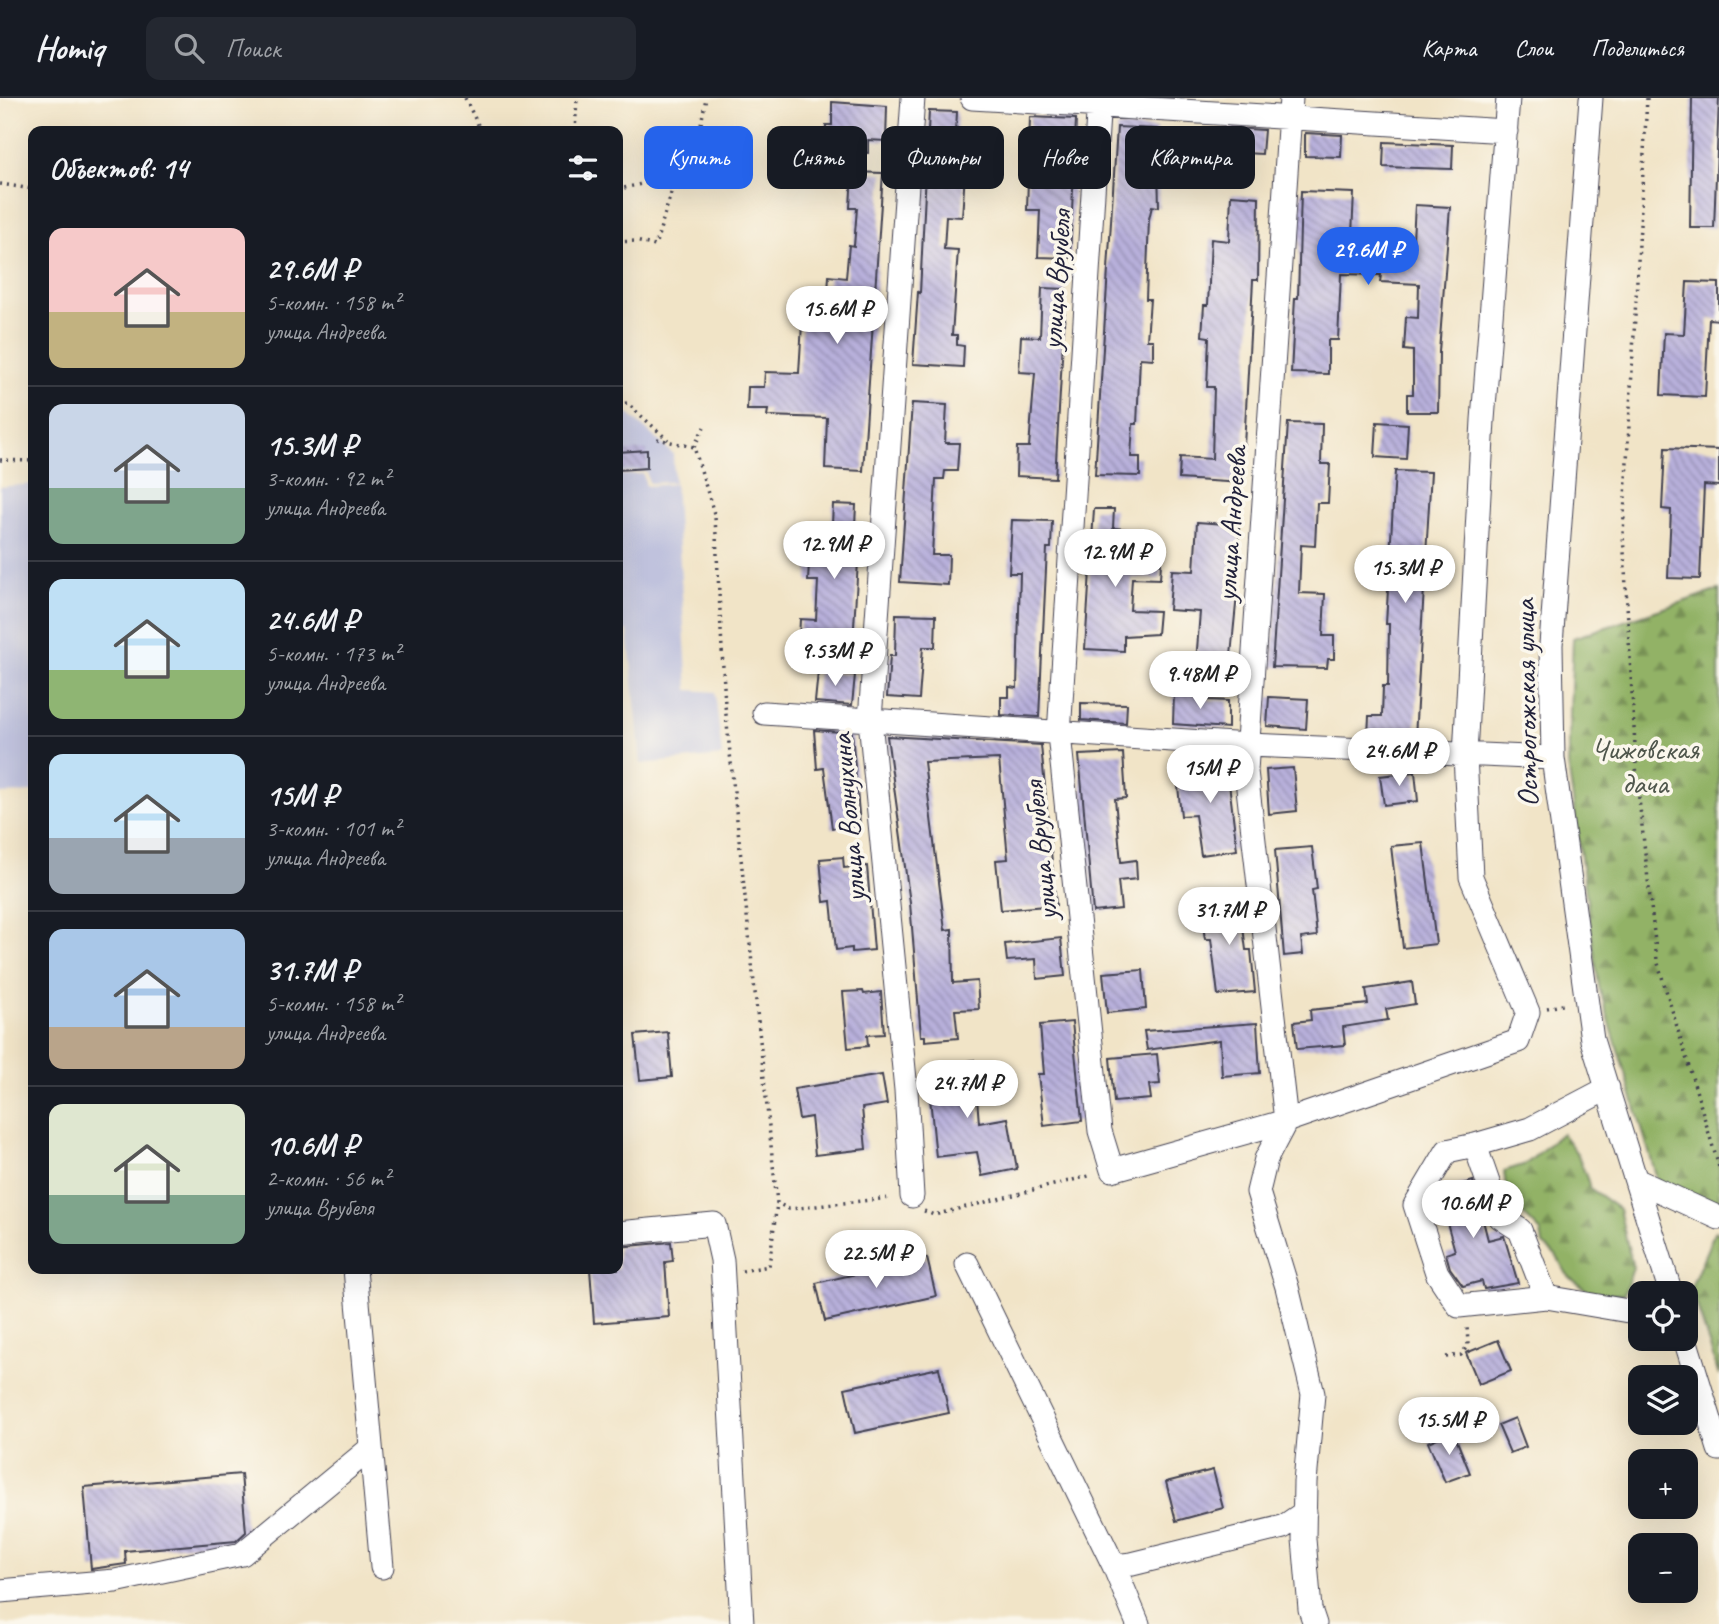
<!DOCTYPE html>
<html lang="ru">
<meta charset="utf-8">
<style>
body{margin:0;font-family:Caveat,sans-serif;background:#242831;color:#f1f3f6;height:100vh;display:flex;flex-direction:column;font-size:26px;white-space:nowrap}
*{box-sizing:border-box;margin:0}
p{font-size:23px;color:#9ea1a6}
.icon{flex:none;width:38px;height:38px;fill:none;stroke:currentColor;stroke-width:2;stroke-linecap:round;stroke-linejoin:round}
.map{position:relative;flex:1;overflow:hidden}
.drawer{position:absolute;left:28px;top:28px;width:595px;height:1148px;display:flex;flex-direction:column;background:#171b24;border-radius:14px;box-shadow:0 7px 28px #0002}
.drawer>*{flex:none}
.hud{position:absolute;left:644px;top:28px;width:665px;height:63px;display:flex;gap:14px}
.fabs{position:absolute;left:1628px;top:1183px;display:grid;gap:14px}
.fabs a{display:grid;place-items:center;width:70px;height:70px;border-radius:14px;background:#171b24;box-shadow:0 7px 28px #0002;font-size:35px}
.price{position:absolute;translate:-50% -60px;padding:0 16px;border-radius:24px;background:#fff;color:#222;font-size:23px;line-height:46px;filter:drop-shadow(0 2px 4px #0008)}
.price::after{content:'';position:absolute;left:50%;top:42px;width:21px;height:16px;margin-left:-10px;background:inherit;clip-path:polygon(0 0,100% 0,50% 100%)}
.price.on{background:#2563eb;color:#fff}
ul{padding:0;list-style:none}
li{display:flex;align-items:center;gap:21px;height:175px;padding:0 21px}
li+li{border-top:2px solid #363941}
li span{display:grid;place-items:center;flex:none;width:196px;height:140px;border-radius:14px;color:#555}
li>.icon{margin-inline-start:auto}
span .icon{width:84px;height:84px;fill:#fffc;stroke-width:1}
li b{font-size:30px}
h2{display:flex;justify-content:space-between;align-items:center;height:84px;padding:0 21px;font-size:30px}
.chip{padding:0 24px;border-radius:14px;background:#171b24;box-shadow:0 7px 28px #0002;font-size:24px;line-height:63px}
.chip.on{background:#2563eb;color:#fff}
header{display:flex;align-items:center;gap:42px;box-sizing:border-box;height:98px;padding:0 35px;background:#171b24;border-bottom:2px solid #363941}
header strong{font-size:33px}
nav{display:flex;gap:38px;margin-inline-start:auto;font-size:24px}
.search{width:490px;height:63px;background:#242831;display:flex;align-items:center;gap:18px;box-sizing:border-box;padding:0 24px;border-radius:14px;color:#9ea1a6;font-size:26px}
.map>svg:first-child{display:block}
</style>
<header>
<strong>Homiq</strong>
<div class="search"><svg class="icon" aria-label="search" viewBox="0 0 24 24"><circle cx="10" cy="10" r="6"/><path d="M15 15l6 6"/></svg>Поиск</div>
<nav><a>Карта</a><a>Слои</a><a>Поделиться</a></nav>
</header>
<div class="map">
<svg width="1719" height="1526" viewBox="0 0 1719 1526">
<defs>
<pattern id="forest-firs" width="22" height="20" patternUnits="userSpaceOnUse" patternTransform="scale(1.75)"><rect width="22" height="20" fill="#92b266"/><path d="M5 1l3.5 6h-7zM16 11l3.5 6h-7z" fill="#779055"/></pattern>
<pattern id="building-back-hatch" width="6" height="6" patternUnits="userSpaceOnUse" patternTransform="scale(1.75)"><rect width="6" height="6" fill="#b8b0db"/><path d="M-1 5l2 2M0 0l6 6M5-1l2 2" fill="none" stroke="#958fb3"/></pattern>
</defs>
<rect width="100%" height="100%" fill="#fbf7ec"/>
<filter id="ink" filterUnits="userSpaceOnUse"><feTurbulence type="fractalNoise" baseFrequency=".0143" numOctaves="2"/><feDisplacementMap in="SourceGraphic" scale="14" xChannelSelector="R" yChannelSelector="G"/><feConvolveMatrix kernelMatrix="1 2 1 2 8 2 1 2 1" color-interpolation-filters="sRGB"/></filter>
<filter id="wash" filterUnits="userSpaceOnUse"><feTurbulence type="fractalNoise" baseFrequency=".00686" numOctaves="4" result="noise"/><feDisplacementMap in="SourceGraphic" scale="28" xChannelSelector="R" yChannelSelector="G"/><feGaussianBlur stdDeviation="1.57" result="paint"/><feColorMatrix in="noise" values="0 0 0 0 0 0 0 0 0 0 0 0 0 0 0 0 0 1.4 0 .05"/><feComposite in="paint" operator="in"/></filter>
<g filter="url(#wash)">
<rect width="100%" height="100%" fill="#f1e4c7"/>
<path fill="#c0c2dd" d="M 618,311 L 623,311 L 673,356 L 674,384 L 649,385 L 646,373 L 618,375 Z
M 643,376 L 646,388 L 675,386 L 688,592 L 715,594 L 722,658 L 641,666 L 628,533 L 618,533 L 618,377 Z
M 33,386 L 33,694 L 0,696 L 0,389 Z"/>
<path fill="url(#forest-firs)" stroke="#5a6a50" stroke-width="2" d="M 1719,492 L 1719,1115 L 1659,1087 L 1599,889 L 1568,666 L 1573,540 Z
M 1562,1035 L 1578,1057 L 1591,1091 L 1619,1111 L 1633,1170 L 1624,1196 L 1593,1197 L 1568,1178 L 1556,1157 L 1543,1147 L 1541,1134 L 1507,1100 L 1504,1073 L 1526,1066 Z
M 1715,1133 L 1719,1136 L 1719,1278 L 1691,1189 Z"/>
<g id="blocks">
<path fill="url(#building-back-hatch)" d="M 1692,0 L 1719,0 L 1714,130 L 1690,130 Z
M 832,4 L 887,8 L 886,43 L 868,42 L 868,55 L 825,54 L 826,27 L 832,27 Z
M 929,13 L 957,14 L 954,75 L 965,75 L 962,119 L 946,118 L 944,151 L 958,152 L 952,237 L 957,237 L 957,247 L 964,248 L 963,269 L 913,266 L 918,194 L 920,195 Z
M 1030,19 L 1076,21 L 1070,160 L 1038,159 L 1040,112 L 1027,112 Z
M 1117,29 L 1157,31 L 1159,109 L 1152,108 L 1149,121 L 1146,201 L 1150,201 L 1147,242 L 1153,242 L 1153,261 L 1140,260 L 1137,326 L 1133,326 L 1131,359 L 1140,359 L 1140,378 L 1095,377 Z
M 1230,30 L 1264,32 L 1262,56 L 1228,54 Z
M 1305,35 L 1342,37 L 1341,59 L 1305,58 Z
M 1384,44 L 1453,47 L 1452,71 L 1383,69 Z
M 852,74 L 883,75 L 863,373 L 825,371 L 827,320 L 767,318 L 768,312 L 747,312 L 748,289 L 764,289 L 765,274 L 799,275 L 802,226 L 826,227 L 829,178 L 846,180 L 849,147 L 854,148 L 857,110 L 850,110 Z
M 1301,93 L 1354,95 L 1351,157 L 1412,159 L 1415,107 L 1450,109 L 1439,254 L 1438,314 L 1407,314 L 1407,296 L 1413,296 L 1413,253 L 1404,252 L 1406,219 L 1418,220 L 1419,186 L 1380,184 L 1381,177 L 1341,176 L 1338,242 L 1328,242 L 1328,276 L 1291,275 L 1295,200 L 1298,200 Z
M 1231,97 L 1259,99 L 1258,182 L 1253,182 L 1242,385 L 1179,381 L 1180,359 L 1212,361 L 1214,289 L 1207,289 L 1209,239 L 1202,238 L 1204,207 L 1208,207 L 1211,141 L 1229,143 Z
M 1687,184 L 1719,185 L 1719,222 L 1709,221 L 1705,299 L 1661,297 L 1664,235 L 1684,236 Z
M 1042,190 L 1066,191 L 1055,380 L 1016,378 L 1017,349 L 1029,349 L 1035,275 L 1019,274 L 1021,238 L 1040,239 Z
M 912,305 L 947,307 L 945,345 L 959,345 L 957,373 L 945,373 L 944,381 L 936,381 L 932,457 L 949,457 L 948,487 L 900,484 Z
M 1377,324 L 1408,326 L 1406,361 L 1375,359 Z
M 1288,325 L 1322,326 L 1321,366 L 1330,366 L 1328,405 L 1317,405 L 1315,448 L 1301,447 L 1299,495 L 1325,496 L 1323,538 L 1334,538 L 1334,561 L 1328,561 L 1327,570 L 1272,569 Z
M 1665,350 L 1719,352 L 1719,388 L 1704,387 L 1700,481 L 1668,480 L 1671,412 L 1662,411 Z
M 647,352 L 647,370 L 618,372 L 618,354 Z
M 1395,373 L 1431,374 L 1415,639 L 1368,638 L 1369,618 L 1382,618 L 1383,588 L 1388,588 L 1389,526 L 1386,526 Z
M 833,406 L 856,407 L 854,447 L 859,447 L 853,545 L 799,542 L 800,521 L 816,522 L 818,483 L 808,483 L 810,445 L 831,446 Z
M 1094,411 L 1114,411 L 1113,430 L 1126,431 L 1124,463 L 1161,465 L 1160,481 L 1132,480 L 1130,512 L 1159,513 L 1157,536 L 1124,538 L 1124,553 L 1085,551 Z
M 1012,422 L 1052,423 L 1051,450 L 1047,450 L 1039,619 L 1001,617 L 1001,599 L 1009,599 L 1009,589 L 1017,590 L 1020,475 L 1009,475 Z
M 1197,424 L 1239,427 L 1239,476 L 1230,567 L 1196,564 L 1200,514 L 1169,512 L 1172,472 L 1194,473 Z
M 896,516 L 936,517 L 935,549 L 923,549 L 919,601 L 887,599 L 890,558 L 895,558 Z
M 818,574 L 855,577 L 852,607 L 815,604 Z
M 1174,595 L 1209,596 L 1209,602 L 1228,603 L 1228,630 L 1173,626 Z
M 1269,599 L 1308,601 L 1306,631 L 1267,628 Z
M 1081,605 L 1127,606 L 1126,625 L 1081,622 Z
M 814,632 L 852,635 L 860,727 L 832,730 L 824,670 L 817,671 Z
M 887,638 L 1041,647 L 1056,807 L 1001,812 L 996,762 L 1008,761 L 999,661 L 924,664 L 945,832 L 952,831 L 953,885 L 977,883 L 979,911 L 955,912 L 958,940 L 925,943 L 925,938 L 921,938 L 910,805 Z
M 1123,655 L 1126,700 L 1115,701 L 1121,764 L 1136,762 L 1137,781 L 1118,783 L 1121,811 L 1093,814 L 1079,657 Z
M 1226,660 L 1237,752 L 1201,757 L 1195,717 L 1181,718 L 1178,688 L 1190,686 L 1188,663 Z
M 1293,670 L 1297,713 L 1269,716 L 1266,672 Z
M 1415,674 L 1418,703 L 1384,707 L 1380,678 Z
M 1423,745 L 1436,846 L 1403,850 L 1391,748 Z
M 1312,749 L 1317,791 L 1312,792 L 1317,838 L 1301,840 L 1303,856 L 1284,858 L 1275,752 Z
M 843,759 L 844,770 L 867,768 L 874,852 L 852,854 L 852,850 L 836,852 L 831,803 L 824,804 L 820,761 Z
M 1239,799 L 1246,852 L 1251,852 L 1255,894 L 1218,897 L 1211,841 L 1205,841 L 1202,821 L 1207,821 L 1205,805 Z
M 1061,840 L 1065,878 L 1037,881 L 1036,861 L 1007,863 L 1005,846 Z
M 1143,872 L 1146,911 L 1107,915 L 1103,875 Z
M 1412,884 L 1415,906 L 1386,911 L 1388,922 L 1343,929 L 1345,947 L 1297,951 L 1294,924 L 1311,922 L 1310,912 L 1368,906 L 1366,891 Z
M 863,893 L 864,896 L 881,894 L 884,936 L 867,937 L 868,948 L 848,950 L 843,894 Z
M 1072,924 L 1082,1023 L 1044,1028 L 1038,976 L 1044,976 L 1040,927 Z
M 1257,925 L 1260,975 L 1222,978 L 1220,942 L 1147,952 L 1144,933 Z
M 668,934 L 672,979 L 640,982 L 635,937 Z
M 1157,956 L 1160,986 L 1149,987 L 1151,1001 L 1114,1004 L 1110,960 Z
M 974,962 L 979,1025 L 1008,1020 L 1017,1071 L 982,1078 L 977,1054 L 936,1059 L 927,970 Z
M 882,977 L 887,1006 L 862,1010 L 866,1051 L 815,1057 L 811,1019 L 799,1021 L 794,991 Z
M 1473,1083 L 1488,1142 L 1504,1138 L 1518,1185 L 1484,1191 L 1482,1183 L 1463,1188 L 1450,1170 L 1446,1156 L 1455,1153 L 1446,1121 L 1440,1123 L 1433,1103 L 1440,1093 Z
M 671,1144 L 673,1163 L 665,1164 L 669,1219 L 594,1225 L 590,1171 L 618,1171 L 618,1149 Z
M 927,1160 L 936,1198 L 825,1223 L 816,1185 Z
M 1498,1242 L 1511,1273 L 1479,1286 L 1466,1255 Z
M 939,1270 L 949,1315 L 855,1335 L 845,1290 Z
M 1515,1320 L 1526,1349 L 1510,1355 L 1498,1327 Z
M 1453,1333 L 1470,1375 L 1445,1384 L 1428,1344 Z
M 1213,1372 L 1223,1410 L 1176,1423 L 1166,1384 Z
M 241,1376 L 246,1434 L 236,1443 L 125,1453 L 126,1466 L 91,1471 L 84,1389 Z"/>
</g>
</g>
<g filter="url(#ink)">
<use href="#blocks" fill-opacity="0" stroke="#413f50" stroke-width="2"/>
<g fill="none" stroke-linecap="round" stroke-linejoin="round">
<defs>
<path id="minor" d="M 972,0 L 1506,33
M 1099,0 L 1059,636 L 1100,1033 L 1112,1072 L 1286,1023 L 1518,943 L 1528,914 L 1471,779 L 1465,657 L 1483,322 L 1508,0
M 1291,0 L 1246,673 L 1286,1023 L 1266,1061 L 1258,1094 L 1287,1189 L 1313,1296 L 1305,1384 L 1304,1441 L 1310,1511 L 1315,1526
M 1591,0 L 1551,547 L 1553,660 L 1592,942 L 1671,1195
M 764,615 L 1248,647 L 1553,660
M 1608,990 L 1530,1031 L 1475,1047 L 1500,1119 L 1520,1132 L 1546,1199 L 1640,1215
M 1475,1047 L 1447,1053 L 1415,1107 L 1437,1175 L 1459,1208 L 1546,1199
M 1636,1082 L 1719,1120
M 912,1098 L 906,992 L 870,622 L 913,0
M 618,1135 L 714,1126 L 722,1162 L 742,1526
M 967,1166 L 1114,1468 L 1138,1526
M 355,1171 L 382,1469
M 1685,1241 L 1719,1351
M 1114,1468 L 1132,1466 L 1283,1429 L 1305,1414
M 0,1493 L 115,1483 L 242,1456 L 371,1350"/>
</defs>
<use href="#minor" stroke="#413f50" stroke-width="25"/>
<path stroke="#413f50" stroke-width="3.5" stroke-dasharray="2 5" stroke-linecap="butt" d="M 465,0 L 481,33
M 1647,0 L 1623,436 L 1637,683 L 1657,862 L 1719,1069
M 575,33 L 577,0
M 0,86 L 33,91
M 618,87 L 624,90 L 676,78 L 697,47 L 706,0
M 618,144 L 636,143 L 655,148 L 676,79
M 618,306 L 627,305 L 668,342
M 657,341 L 694,349 L 715,419 L 725,607 L 777,1105 L 789,1111 L 890,1100
M 694,349 L 704,329
M 0,362 L 33,363
M 1547,910 L 1567,906
M 924,1113 L 934,1117 L 1093,1077
M 742,1173 L 769,1168 L 777,1105
M 1446,1259 L 1461,1257 L 1468,1247 L 1467,1228"/>
<use href="#minor" stroke="#fff" stroke-width="23"/>
</g>
</g>
<g text-anchor="middle" stroke-width="7" stroke-linejoin="round" paint-order="stroke">
<g font-size="30" fill="#22223b" stroke="#fbf7ec">
<text transform="translate(1056 182) rotate(-86)" y="10">улица Врубеля</text>
<text transform="translate(1231 426) rotate(-86)" y="10">улица Андреева</text>
<text transform="translate(1526 605) rotate(-91)" y="10">Острогожская улица</text>
<text transform="translate(848 720) rotate(-95)" y="10">улица Волнухина</text>
<text transform="translate(1040 753) rotate(-96)" y="10">улица Врубеля</text>
</g>
<g font-size="30" fill="#4f564c" stroke="#fbf7ec">
<text x="1645" y="661">Чижовская<tspan x="1645" dy="34">дача</tspan></text>
</g>
</g>
</svg>
<div class="fabs">
<a><svg class="icon" aria-label="locate" viewBox="0 0 24 24"><circle cx="12" cy="12" r="6"/><path d="M12 2v4M12 18v4M2 12h4M18 12h4"/></svg></a>
<a><svg class="icon" aria-label="layers" viewBox="0 0 24 24"><path d="M12 4l9 5-9 5-9-5zM3 14l9 5 9-5"/></svg></a>
<a>+</a>
<a>−</a>
</div>
<b class="price on" style="left:1368px;top:189px">29.6M ₽</b>
<b class="price" style="left:837px;top:248px">15.6M ₽</b>
<b class="price" style="left:834px;top:483px">12.9M ₽</b>
<b class="price" style="left:1115px;top:491px">12.9M ₽</b>
<b class="price" style="left:1405px;top:507px">15.3M ₽</b>
<b class="price" style="left:835px;top:590px">9.53M ₽</b>
<b class="price" style="left:1200px;top:613px">9.48M ₽</b>
<b class="price" style="left:1399px;top:690px">24.6M ₽</b>
<b class="price" style="left:1210px;top:707px">15M ₽</b>
<b class="price" style="left:1229px;top:849px">31.7M ₽</b>
<b class="price" style="left:967px;top:1022px">24.7M ₽</b>
<b class="price" style="left:1473px;top:1142px">10.6M ₽</b>
<b class="price" style="left:876px;top:1192px">22.5M ₽</b>
<b class="price" style="left:1449px;top:1359px">15.5M ₽</b>
<div class="hud">
<a class="chip on">Купить</a>
<a class="chip">Снять</a>
<a class="chip">Фильтры</a>
<a class="chip">Новое</a>
<a class="chip">Квартира</a>
</div>
<section class="drawer">
<h2>Объектов: 14<svg class="icon" aria-label="filters" viewBox="0 0 24 24"><path d="M4 7h16M4 17h16"/><circle cx="9" cy="7" r="2"/><circle cx="15" cy="17" r="2"/></svg></h2>
<ul>
<li><span style="background:linear-gradient(#f6c9c9 60%,#c2b280 0)"><svg class="icon" aria-label="home" viewBox="0 0 24 24"><path d="M3 11l9-7 9 7M6 9v11h12V9"/></svg></span><div><b>29.6M ₽</b><p>5-комн. · 158 m²</p><p>улица Андреева</p></div></li>
<li><span style="background:linear-gradient(#c9d6e8 60%,#7fa58c 0)"><svg class="icon" aria-label="home" viewBox="0 0 24 24"><path d="M3 11l9-7 9 7M6 9v11h12V9"/></svg></span><div><b>15.3M ₽</b><p>3-комн. · 92 m²</p><p>улица Андреева</p></div></li>
<li><span style="background:linear-gradient(#bfe0f5 65%,#8fb573 0)"><svg class="icon" aria-label="home" viewBox="0 0 24 24"><path d="M3 11l9-7 9 7M6 9v11h12V9"/></svg></span><div><b>24.6M ₽</b><p>5-комн. · 173 m²</p><p>улица Андреева</p></div></li>
<li><span style="background:linear-gradient(#bfe0f5 60%,#9aa5b1 0)"><svg class="icon" aria-label="home" viewBox="0 0 24 24"><path d="M3 11l9-7 9 7M6 9v11h12V9"/></svg></span><div><b>15M ₽</b><p>3-комн. · 101 m²</p><p>улица Андреева</p></div></li>
<li><span style="background:linear-gradient(#a9c7e8 70%,#b9a48a 0)"><svg class="icon" aria-label="home" viewBox="0 0 24 24"><path d="M3 11l9-7 9 7M6 9v11h12V9"/></svg></span><div><b>31.7M ₽</b><p>5-комн. · 158 m²</p><p>улица Андреева</p></div></li>
<li><span style="background:linear-gradient(#dfe7d0 65%,#7fa58c 0)"><svg class="icon" aria-label="home" viewBox="0 0 24 24"><path d="M3 11l9-7 9 7M6 9v11h12V9"/></svg></span><div><b>10.6M ₽</b><p>2-комн. · 56 m²</p><p>улица Врубеля</p></div></li>
</ul>
</section>
</div>
